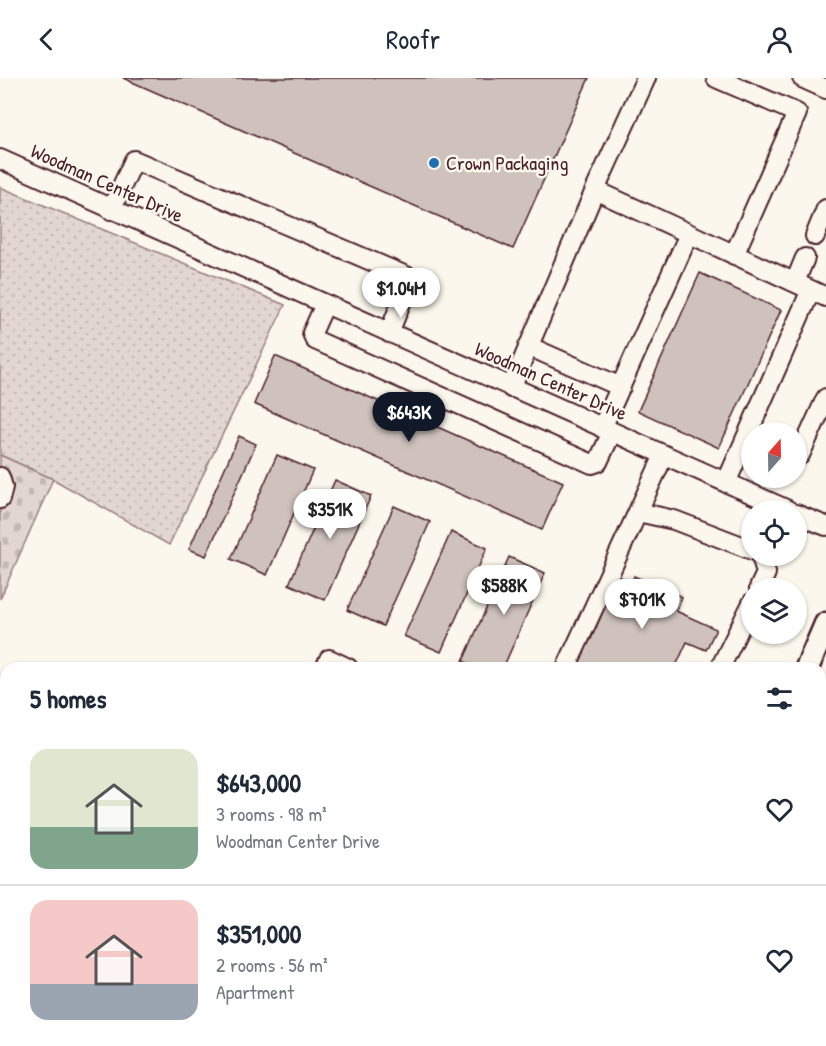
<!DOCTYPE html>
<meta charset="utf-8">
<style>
body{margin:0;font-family:"Patrick Hand",sans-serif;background:#f6f6f7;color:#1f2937;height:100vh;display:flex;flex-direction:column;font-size:22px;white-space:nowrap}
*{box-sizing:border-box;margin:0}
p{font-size:20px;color:#747a83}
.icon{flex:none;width:33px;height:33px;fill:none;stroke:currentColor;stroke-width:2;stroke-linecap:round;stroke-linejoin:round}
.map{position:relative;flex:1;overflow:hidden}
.drawer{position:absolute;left:0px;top:584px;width:826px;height:386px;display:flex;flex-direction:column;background:#fff;border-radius:18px 18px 0 0;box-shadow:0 2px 4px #0004}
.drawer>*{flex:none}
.needle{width:39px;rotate:20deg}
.controls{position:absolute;left:741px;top:344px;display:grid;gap:12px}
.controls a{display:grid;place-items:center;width:66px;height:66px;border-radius:50%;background:#fff;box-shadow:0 2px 4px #0004;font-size:30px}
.price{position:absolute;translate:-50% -51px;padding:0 14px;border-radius:21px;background:#fff;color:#222;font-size:20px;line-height:39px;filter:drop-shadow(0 2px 3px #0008)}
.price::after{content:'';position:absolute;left:50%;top:36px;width:18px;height:14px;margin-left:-9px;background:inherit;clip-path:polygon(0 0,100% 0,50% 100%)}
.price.current{background:#111827;color:#fff}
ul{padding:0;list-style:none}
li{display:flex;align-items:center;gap:18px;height:150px;padding:0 30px}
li+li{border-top:2px solid #e0e1e3}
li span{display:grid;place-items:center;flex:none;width:168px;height:120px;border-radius:18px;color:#555}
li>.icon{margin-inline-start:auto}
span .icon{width:72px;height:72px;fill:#fffc;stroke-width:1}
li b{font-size:26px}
h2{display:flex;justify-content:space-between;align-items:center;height:72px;padding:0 30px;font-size:26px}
header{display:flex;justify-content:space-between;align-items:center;height:78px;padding:0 30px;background:#fff;font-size:27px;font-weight:600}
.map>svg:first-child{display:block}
</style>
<header><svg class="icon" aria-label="back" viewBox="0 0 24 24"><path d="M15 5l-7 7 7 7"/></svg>Roofr<svg class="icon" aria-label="person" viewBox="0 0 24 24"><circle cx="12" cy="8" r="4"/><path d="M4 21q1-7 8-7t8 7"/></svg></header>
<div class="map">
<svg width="826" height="968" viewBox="0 0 826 968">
<defs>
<pattern id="grass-dots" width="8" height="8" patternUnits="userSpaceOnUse" patternTransform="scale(1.5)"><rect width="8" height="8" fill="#e2d7d0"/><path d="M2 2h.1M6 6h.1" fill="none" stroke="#c3b8b3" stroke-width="1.8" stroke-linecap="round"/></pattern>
<pattern id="cemetery-stones" width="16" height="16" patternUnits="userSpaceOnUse" patternTransform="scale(1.5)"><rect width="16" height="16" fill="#e2d7d0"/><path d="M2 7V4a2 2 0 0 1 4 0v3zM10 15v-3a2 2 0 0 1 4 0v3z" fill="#c3b8b3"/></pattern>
</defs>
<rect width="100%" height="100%" fill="#fbf7ec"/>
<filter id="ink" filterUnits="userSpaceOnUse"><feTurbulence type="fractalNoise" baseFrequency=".0167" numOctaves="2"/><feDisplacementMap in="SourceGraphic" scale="12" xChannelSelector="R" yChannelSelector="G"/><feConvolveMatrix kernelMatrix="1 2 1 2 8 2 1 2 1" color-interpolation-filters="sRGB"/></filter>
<g filter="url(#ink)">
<path fill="url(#grass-dots)" stroke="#967b7e" stroke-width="1.5" d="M 0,109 L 285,227 L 169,467 L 53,401 L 0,377 Z"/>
<path fill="url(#cemetery-stones)" stroke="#967b7e" stroke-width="1.5" d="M 0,377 L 53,401 L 0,521 Z"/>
<path fill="#cfc2bc" stroke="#4a1f2b" stroke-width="1.5" d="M 123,0 L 589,0 L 513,171 Z
M 700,195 L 781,232 L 719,370 L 638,333 Z
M 275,278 L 563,404 L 542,452 L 254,326 Z
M 239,358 L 256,366 L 206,478 L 189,471 Z
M 277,377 L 313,392 L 267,497 L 231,481 Z
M 335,402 L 371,418 L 325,522 L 289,506 Z
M 394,428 L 430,444 L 383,548 L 347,532 Z
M 451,454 L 487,470 L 441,574 L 404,558 Z
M 509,479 L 545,495 L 503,590 L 478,590 L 463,583 Z
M 618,498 L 632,504 L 634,498 L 682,519 L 676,533 L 716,551 L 706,572 L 687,564 L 675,590 L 573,590 L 574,584 L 591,561 Z
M 826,853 L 826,968 L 775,968 L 777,963 L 820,963 L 820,865 Z"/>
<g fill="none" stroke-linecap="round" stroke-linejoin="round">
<defs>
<path id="minor" d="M 716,0 L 797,35 L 734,177
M 802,0 L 826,11
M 0,81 L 788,432
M 595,112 L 646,0
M 111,132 L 134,82 L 411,200 L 389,255
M 815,158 L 826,131
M 795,204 L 805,180
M 325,226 L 312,255 L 315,262 L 592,386 L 598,384 L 612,354
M 528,268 L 621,309
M 511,310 L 595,112 L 826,219
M 602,350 L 689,156
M 796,376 L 800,377 L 826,320
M 0,399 L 3,409 L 0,421
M 726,405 L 811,212
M 638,434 L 674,442 L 752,472
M 796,436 L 826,448
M 759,510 L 766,495 L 761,477
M 325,590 L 329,581 L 348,590
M 566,590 L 664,377
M 720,590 L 752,525
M 820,719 L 826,710
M 820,784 L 826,772
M 297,963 L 298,968
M 732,963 L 735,965 L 736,963"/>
<path id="major" d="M 807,590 L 826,546
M 564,968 L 570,963"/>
</defs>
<use href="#minor" stroke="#4a1f2b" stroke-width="22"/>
<use href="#major" stroke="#4a1f2b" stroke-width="27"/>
<use href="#minor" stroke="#fbf7ec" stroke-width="18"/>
<use href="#major" stroke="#fbf7ec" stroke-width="22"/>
</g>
</g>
<circle fill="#1f6fb2" stroke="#fbf7ec" stroke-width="2" cx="434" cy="85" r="6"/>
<g text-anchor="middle" stroke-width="5" stroke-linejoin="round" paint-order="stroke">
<g font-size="20" fill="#4a1f2b" stroke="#fbf7ec" text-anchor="start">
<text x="446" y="92">Crown Packaging</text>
</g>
<g font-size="20" fill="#4a1f2b" stroke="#fbf7ec">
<text transform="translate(107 105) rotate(24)" y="7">Woodman Center Drive</text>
<text transform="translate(551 303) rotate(24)" y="7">Woodman Center Drive</text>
</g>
</g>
</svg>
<div class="controls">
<a><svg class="needle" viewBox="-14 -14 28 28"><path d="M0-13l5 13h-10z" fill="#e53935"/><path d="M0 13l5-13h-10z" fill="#747a83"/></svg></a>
<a><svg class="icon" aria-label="locate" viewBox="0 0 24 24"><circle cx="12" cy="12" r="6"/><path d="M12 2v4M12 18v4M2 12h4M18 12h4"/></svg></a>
<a><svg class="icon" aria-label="layers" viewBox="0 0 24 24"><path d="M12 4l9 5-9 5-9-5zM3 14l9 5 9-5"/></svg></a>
</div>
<b class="price" style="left:401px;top:241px">$1.04M</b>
<b class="price current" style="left:409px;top:365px">$643K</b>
<b class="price" style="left:330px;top:462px">$351K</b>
<b class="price" style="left:504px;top:538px">$588K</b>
<b class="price" style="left:642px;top:552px">$701K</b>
<section class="drawer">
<h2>5 homes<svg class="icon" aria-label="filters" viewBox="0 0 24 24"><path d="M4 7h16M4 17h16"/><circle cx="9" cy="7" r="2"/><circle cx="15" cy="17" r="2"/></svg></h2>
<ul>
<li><span style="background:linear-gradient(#dfe7d0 65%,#7fa58c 0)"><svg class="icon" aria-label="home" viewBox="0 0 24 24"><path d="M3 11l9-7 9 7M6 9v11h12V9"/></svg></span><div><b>$643,000</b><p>3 rooms · 98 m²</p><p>Woodman Center Drive</p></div><svg class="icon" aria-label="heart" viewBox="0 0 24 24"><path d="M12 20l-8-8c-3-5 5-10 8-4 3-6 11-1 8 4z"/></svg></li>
<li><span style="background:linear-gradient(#f6c9c9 70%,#9aa5b1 0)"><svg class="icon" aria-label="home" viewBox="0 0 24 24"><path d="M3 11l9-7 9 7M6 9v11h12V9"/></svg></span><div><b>$351,000</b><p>2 rooms · 56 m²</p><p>Apartment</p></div><svg class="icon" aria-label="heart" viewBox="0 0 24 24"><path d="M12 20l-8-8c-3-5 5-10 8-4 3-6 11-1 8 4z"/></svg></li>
</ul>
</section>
</div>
